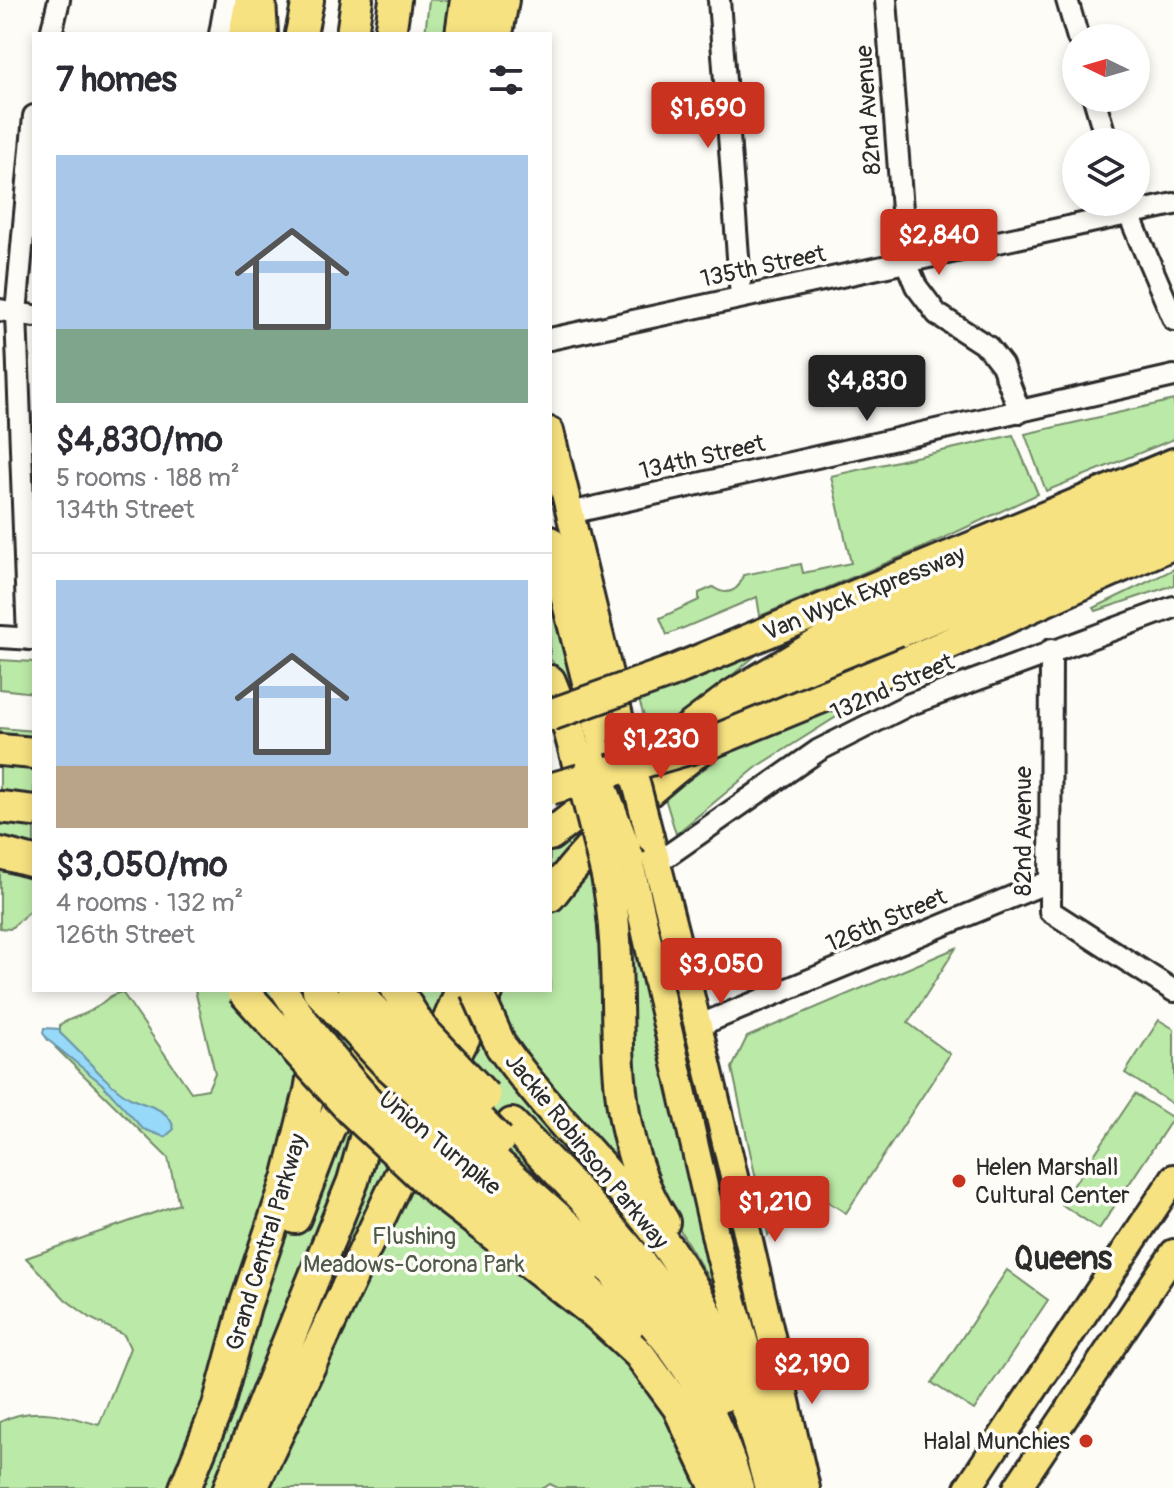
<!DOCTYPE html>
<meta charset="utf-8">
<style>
body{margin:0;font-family:Pangolin,sans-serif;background:#f7f7f7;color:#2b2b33;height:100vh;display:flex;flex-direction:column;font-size:30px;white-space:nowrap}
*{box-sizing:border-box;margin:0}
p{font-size:26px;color:#7c7c81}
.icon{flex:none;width:44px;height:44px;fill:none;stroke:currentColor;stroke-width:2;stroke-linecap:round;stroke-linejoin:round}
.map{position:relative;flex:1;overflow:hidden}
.panel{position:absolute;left:32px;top:32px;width:520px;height:960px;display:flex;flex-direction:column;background:#fff;border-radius:0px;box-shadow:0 4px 12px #0003}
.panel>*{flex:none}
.needle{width:52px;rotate:275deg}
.tools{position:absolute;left:1062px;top:24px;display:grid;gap:16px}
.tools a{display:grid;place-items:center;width:88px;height:88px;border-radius:50%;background:#fff;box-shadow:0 4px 12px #0003;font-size:40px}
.price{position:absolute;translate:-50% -68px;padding:0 18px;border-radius:8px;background:#c8321e;color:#fff;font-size:26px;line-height:52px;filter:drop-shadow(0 2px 4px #0008)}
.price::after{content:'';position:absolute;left:50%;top:48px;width:24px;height:18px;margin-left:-12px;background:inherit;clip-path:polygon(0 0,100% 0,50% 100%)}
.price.selected{background:#222;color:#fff}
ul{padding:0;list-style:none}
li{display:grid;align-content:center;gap:16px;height:424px;padding:0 24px}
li+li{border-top:2px solid #e1e1e2}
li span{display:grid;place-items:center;height:248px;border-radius:0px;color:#555}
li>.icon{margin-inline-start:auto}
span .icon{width:144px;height:144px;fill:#fffc;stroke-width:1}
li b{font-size:34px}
h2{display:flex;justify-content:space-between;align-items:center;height:96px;padding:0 24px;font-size:34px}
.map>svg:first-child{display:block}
</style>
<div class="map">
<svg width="1174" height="1488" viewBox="0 0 1174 1488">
<rect width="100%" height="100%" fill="#fdfcf7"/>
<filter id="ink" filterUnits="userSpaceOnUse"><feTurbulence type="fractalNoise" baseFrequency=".0125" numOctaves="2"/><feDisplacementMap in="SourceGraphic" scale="16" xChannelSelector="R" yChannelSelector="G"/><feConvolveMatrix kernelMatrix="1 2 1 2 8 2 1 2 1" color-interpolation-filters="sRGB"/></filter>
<g filter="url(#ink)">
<path fill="#bbe9a7" stroke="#738a69" stroke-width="2" d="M 429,0 L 459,0 L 453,34 L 425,34 Z
M 1174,400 L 1174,439 L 1046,491 L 1025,434 Z
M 1013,435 L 1038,494 L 922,548 L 760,616 L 757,597 L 667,635 L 660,618 L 699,600 L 699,593 L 713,587 C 726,597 740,591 743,575 L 801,564 L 803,573 L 851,563 L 831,476 Z
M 1174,569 L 1174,585 L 1096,611 L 1094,608 Z
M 550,584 L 582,711 L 563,675 L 550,659 Z
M 760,652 L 656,738 L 651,739 L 639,700 Z
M 0,660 L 34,662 L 34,693 L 0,689 Z
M 841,675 L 852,707 L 757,767 L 676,834 L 665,798 L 794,702 Z
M 0,728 L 34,731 L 34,907 L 10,929 L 0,928 Z
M 582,825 L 587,836 L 569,896 L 598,866 L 607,999 L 675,1271 L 719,1488 L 558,1488 L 550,1484 L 544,1488 L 0,1488 L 0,1422 C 33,1405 66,1415 99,1425 L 130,1348 L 124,1335 L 92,1319 L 66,1300 L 26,1258 L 179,1204 L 168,1158 L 55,1047 L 84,1057 L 60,1033 L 60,1025 C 70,1018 82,1016 92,1010 C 104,1003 108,995 122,992 L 191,1092 L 208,1089 L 215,1073 L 195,990 L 550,990 L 550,853 Z
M 621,911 L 650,1004 L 723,1303 L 662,1200 L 630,1097 Z
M 956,948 L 908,1023 L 950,1054 L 846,1213 L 802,1186 L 768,1235 L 732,1068 L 747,1037 Z
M 1159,1020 L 1174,1029 L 1174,1105 L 1125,1073 Z
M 1135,1094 L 1173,1118 L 1099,1229 L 1061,1204 Z
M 1007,1270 L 1048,1300 L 974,1410 L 932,1383 Z"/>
<path fill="#96d9f8" stroke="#6b93a6" stroke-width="2" d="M 44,1028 L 60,1029 L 60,1033 C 80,1051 107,1085 130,1098 C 147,1107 168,1106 174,1129 L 165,1137 L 143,1129 L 101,1083 L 48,1040 L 43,1033 Z"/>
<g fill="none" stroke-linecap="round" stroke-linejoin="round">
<defs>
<path id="minor" d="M 719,0 L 741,297
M 886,0 L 906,262 L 916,286 L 937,314 L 988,347 L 1002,365 L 1020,412
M 1067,0 L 1078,38
M 51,34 L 59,0
M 220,34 L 226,0
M 1094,98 L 1107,142
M 1124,203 L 1174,320
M 0,310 L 34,316
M 550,339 L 1174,204
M 570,513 L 1174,376
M 0,637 L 34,639
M 28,639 L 16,313 L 34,116
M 1051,650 L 1050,911 L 1174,991
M 657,863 L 819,750 L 908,705 L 1174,607
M 700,1025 L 1048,882"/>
<path id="major" d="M 242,34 L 249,0
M 478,34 L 483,0
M 499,34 L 505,0
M 550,431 L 624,736
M 550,540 L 604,753
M 650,837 C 707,1053 756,1271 806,1488
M 629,859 L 720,1256 L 786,1488
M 458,1159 L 593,1267
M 449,1179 L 585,1285 L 630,1327
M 634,1304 C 683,1356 721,1419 740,1488
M 968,1488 L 1174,1178
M 1017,1488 L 1174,1253"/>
<path id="highway" d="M 260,0 L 262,34
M 301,34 L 308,0
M 352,34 L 357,0
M 390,34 L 395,0
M 461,34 L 466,0
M 910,661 L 1174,543
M 671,672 L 1174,464
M 550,681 L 568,726 L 584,786
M 0,750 L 34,753
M 647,760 L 733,695 L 822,642 L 1174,492
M 0,807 L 34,811
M 550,835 L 609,789
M 0,853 L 34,862
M 607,876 C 631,995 594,1112 664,1222
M 550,896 C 629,793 745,707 861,650 C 962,601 1071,565 1174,520
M 438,1046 L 461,990
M 501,1046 C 552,1118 617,1177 668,1248 C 718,1320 749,1404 770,1488
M 441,1084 L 488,990
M 512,1124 C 593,1208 675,1287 723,1396
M 482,1150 L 605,1260 L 646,1317
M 440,1193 L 598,1316 L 639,1354 L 678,1407 L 716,1488
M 295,1218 L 328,1131 L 380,1024
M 185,1488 L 218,1406 L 245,1306 L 288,1179 L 310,1091 L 327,990
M 229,1488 L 353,1181 L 392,1043
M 252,1488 L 417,1139"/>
</defs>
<use href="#minor" stroke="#2b2b2b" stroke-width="26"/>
<use href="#major" stroke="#2b2b2b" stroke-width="32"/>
<use href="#highway" stroke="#2b2b2b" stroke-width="36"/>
<use href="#minor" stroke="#fdfcf7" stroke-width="20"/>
<use href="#major" stroke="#f7e281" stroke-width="26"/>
<use href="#highway" stroke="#f7e281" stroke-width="30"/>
<defs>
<path id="major-bridge" d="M 624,736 L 650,837
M 284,990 C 329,1059 387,1124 449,1179
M 409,1119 L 458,1159"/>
<path id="highway-bridge" d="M 550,715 L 671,672
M 591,759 L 629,859
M 550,789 L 712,742 L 910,661
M 586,792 L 607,876
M 242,990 L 351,1110 L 440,1193
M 318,990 L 387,1064 L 482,1150
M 354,990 L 499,1140
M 397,990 L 421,1028 L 485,1096
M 476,990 L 501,1046"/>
</defs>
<use href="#major-bridge" stroke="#2b2b2b" stroke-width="32" stroke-linecap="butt"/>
<use href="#highway-bridge" stroke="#2b2b2b" stroke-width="36" stroke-linecap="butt"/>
<use href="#major-bridge" stroke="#f7e281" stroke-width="26"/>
<use href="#highway-bridge" stroke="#f7e281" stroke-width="30"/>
</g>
</g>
<g fill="#c8321e" stroke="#fdfcf7" stroke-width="3">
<circle cx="959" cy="1181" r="8"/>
<circle cx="1086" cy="1441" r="8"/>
</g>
<g text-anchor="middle" stroke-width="7" stroke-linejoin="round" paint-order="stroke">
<g font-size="24" fill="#2b2b2b" stroke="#fdfcf7">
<text transform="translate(868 110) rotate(-94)" y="8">82nd Avenue</text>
<text transform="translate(763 266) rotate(-12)" y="8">135th Street</text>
<text transform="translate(702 457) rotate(-13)" y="8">134th Street</text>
<text transform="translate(864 593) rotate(-22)" y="8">Van Wyck Expressway</text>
<text transform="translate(892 687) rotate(-24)" y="8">132nd Street</text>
<text transform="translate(1023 831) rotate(-90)" y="8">82nd Avenue</text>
<text transform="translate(886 920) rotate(-23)" y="8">126th Street</text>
<text transform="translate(440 1143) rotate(39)" y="8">Union Turnpike</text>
<text transform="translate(587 1151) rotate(51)" y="8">Jackie Robinson Parkway</text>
<text transform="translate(266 1242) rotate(-73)" y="8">Grand Central Parkway</text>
</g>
<g font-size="24" fill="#2b2b2b" stroke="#fdfcf7" text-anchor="start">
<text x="975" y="1175">Helen Marshall<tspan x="975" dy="28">Cultural Center</tspan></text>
<text x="1070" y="1449" text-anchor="end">Halal Munchies</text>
</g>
<g font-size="24" fill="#4f5a4a" stroke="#fdfcf7">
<text x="414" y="1244">Flushing<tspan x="414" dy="28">Meadows-Corona Park</tspan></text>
</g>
<g font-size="32" font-weight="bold" fill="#2b2b2b" stroke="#fdfcf7">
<text x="1063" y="1269">Queens</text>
</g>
</g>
</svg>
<div class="tools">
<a><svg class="needle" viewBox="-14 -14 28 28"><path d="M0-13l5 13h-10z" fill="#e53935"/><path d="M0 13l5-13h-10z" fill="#7c7c81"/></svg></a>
<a><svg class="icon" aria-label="layers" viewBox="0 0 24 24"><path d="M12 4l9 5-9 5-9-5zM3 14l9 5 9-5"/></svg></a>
</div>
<b class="price" style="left:708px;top:150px">$1,690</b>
<b class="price" style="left:939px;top:277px">$2,840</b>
<b class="price selected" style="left:867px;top:423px">$4,830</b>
<b class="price" style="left:661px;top:781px">$1,230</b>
<b class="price" style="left:721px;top:1006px">$3,050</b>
<b class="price" style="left:775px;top:1244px">$1,210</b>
<b class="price" style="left:812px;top:1406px">$2,190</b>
<section class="panel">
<h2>7 homes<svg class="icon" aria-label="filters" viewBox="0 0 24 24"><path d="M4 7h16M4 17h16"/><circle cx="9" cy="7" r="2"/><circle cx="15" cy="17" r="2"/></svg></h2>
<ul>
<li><span style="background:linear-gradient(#a9c7e8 70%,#7fa58c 0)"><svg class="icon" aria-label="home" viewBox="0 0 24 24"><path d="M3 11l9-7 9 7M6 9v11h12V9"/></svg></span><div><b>$4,830/mo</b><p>5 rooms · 188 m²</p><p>134th Street</p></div></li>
<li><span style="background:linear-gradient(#a9c7e8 75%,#b9a48a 0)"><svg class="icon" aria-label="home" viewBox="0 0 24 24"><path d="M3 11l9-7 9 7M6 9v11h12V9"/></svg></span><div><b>$3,050/mo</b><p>4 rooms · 132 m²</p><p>126th Street</p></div></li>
</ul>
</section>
</div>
